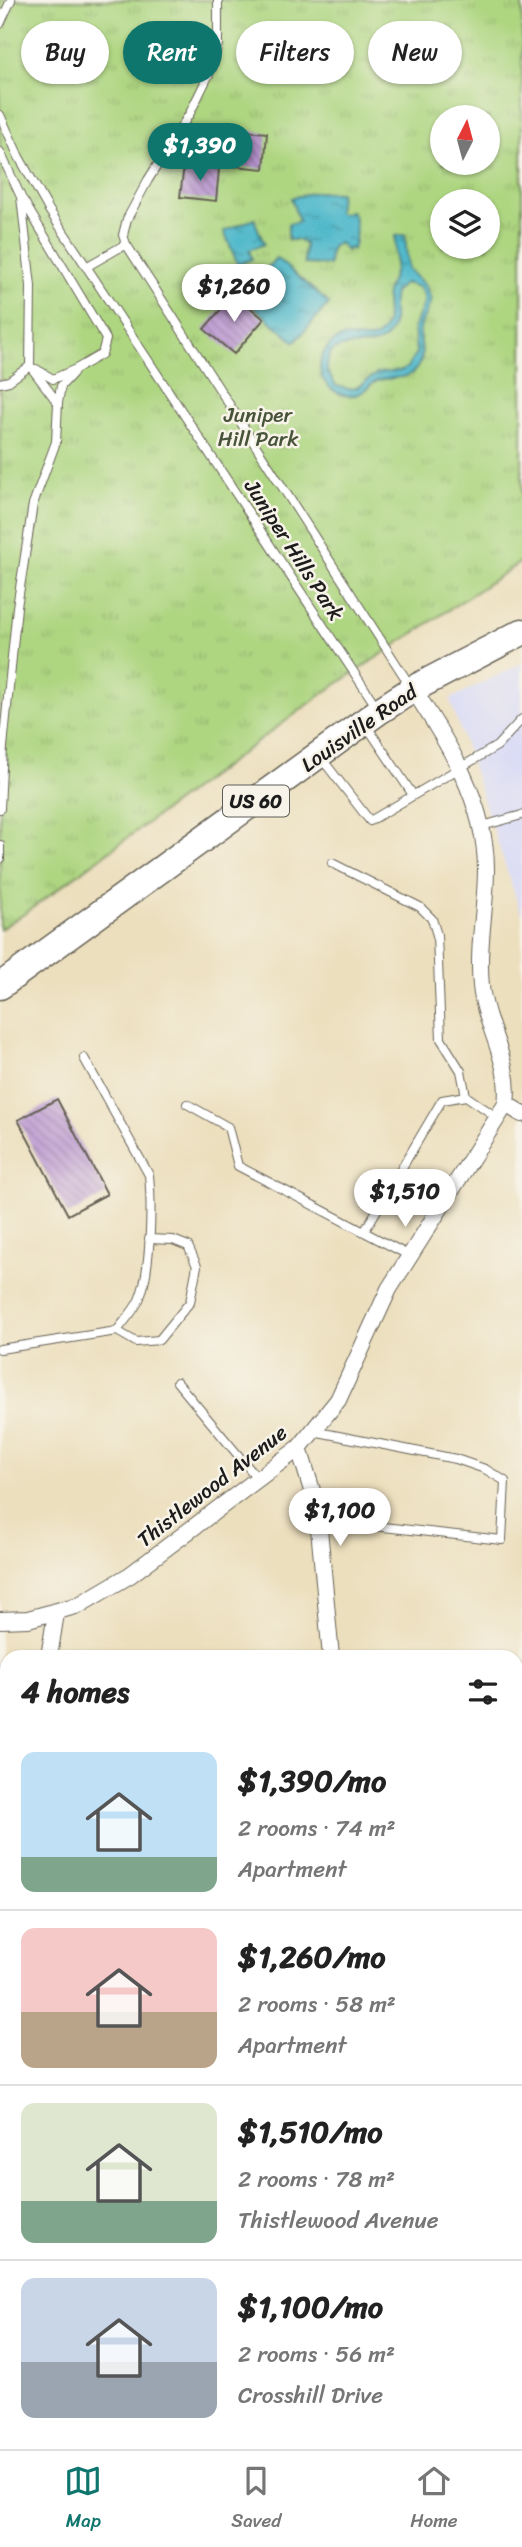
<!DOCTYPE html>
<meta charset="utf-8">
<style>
body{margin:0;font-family:Sriracha,sans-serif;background:#f6f6f6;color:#222;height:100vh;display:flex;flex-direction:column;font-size:26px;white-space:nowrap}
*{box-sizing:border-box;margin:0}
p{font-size:23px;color:#767676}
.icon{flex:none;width:38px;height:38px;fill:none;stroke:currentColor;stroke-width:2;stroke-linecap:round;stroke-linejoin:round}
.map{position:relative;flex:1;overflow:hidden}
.sheet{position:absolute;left:0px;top:1650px;width:523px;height:800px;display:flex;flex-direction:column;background:#fff;border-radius:21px 21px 0 0;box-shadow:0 2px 5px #0004}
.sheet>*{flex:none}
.guide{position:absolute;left:21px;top:21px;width:481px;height:63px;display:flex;gap:14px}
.needle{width:46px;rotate:6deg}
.controls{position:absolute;left:430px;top:105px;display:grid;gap:14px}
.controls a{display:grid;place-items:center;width:70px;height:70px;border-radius:50%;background:#fff;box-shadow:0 2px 5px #0004;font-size:35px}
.price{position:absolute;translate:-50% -60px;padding:0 16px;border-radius:24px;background:#fff;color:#222;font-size:23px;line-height:46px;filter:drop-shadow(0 2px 4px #0008)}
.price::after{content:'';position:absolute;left:50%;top:42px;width:21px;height:16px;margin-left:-10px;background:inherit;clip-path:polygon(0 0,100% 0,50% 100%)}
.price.on{background:#0f766e;color:#fff}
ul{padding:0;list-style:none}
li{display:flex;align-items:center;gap:21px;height:175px;padding:0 21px}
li+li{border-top:2px solid #e0e0e0}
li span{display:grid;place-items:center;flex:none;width:196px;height:140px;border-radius:14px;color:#555}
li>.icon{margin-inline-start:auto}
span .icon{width:84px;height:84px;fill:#fffc;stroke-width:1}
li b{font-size:30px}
h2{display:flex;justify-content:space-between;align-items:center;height:84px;padding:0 21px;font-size:30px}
.tag{padding:0 24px;border-radius:32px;background:#fff;box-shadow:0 2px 5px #0004;font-size:24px;line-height:63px}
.tag.on{background:#0f766e;color:#fff}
.dock{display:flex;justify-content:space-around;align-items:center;height:98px;border-top:2px solid #e0e0e0;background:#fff;font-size:19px;color:#767676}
.dock a{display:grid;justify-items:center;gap:4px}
.dock .on{color:#0f766e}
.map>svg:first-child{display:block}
</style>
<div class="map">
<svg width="522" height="2449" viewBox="0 0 522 2449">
<defs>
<pattern id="park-tufts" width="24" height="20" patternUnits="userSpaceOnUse" patternTransform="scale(1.75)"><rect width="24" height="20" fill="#aed681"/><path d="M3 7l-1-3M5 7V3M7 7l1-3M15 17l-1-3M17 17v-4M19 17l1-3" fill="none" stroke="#95b76f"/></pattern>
<pattern id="water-ripples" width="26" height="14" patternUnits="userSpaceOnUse" patternTransform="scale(1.75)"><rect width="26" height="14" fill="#4db8ca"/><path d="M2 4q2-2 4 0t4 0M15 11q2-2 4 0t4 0" fill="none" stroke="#3f95a3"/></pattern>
<pattern id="building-back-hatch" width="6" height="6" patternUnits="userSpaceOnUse" patternTransform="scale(1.75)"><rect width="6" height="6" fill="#b894d0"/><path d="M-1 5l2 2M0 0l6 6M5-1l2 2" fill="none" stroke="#9578a8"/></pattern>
</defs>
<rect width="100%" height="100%" fill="#f7f3e8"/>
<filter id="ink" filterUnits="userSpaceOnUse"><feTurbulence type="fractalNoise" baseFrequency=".0143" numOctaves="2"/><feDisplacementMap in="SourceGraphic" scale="14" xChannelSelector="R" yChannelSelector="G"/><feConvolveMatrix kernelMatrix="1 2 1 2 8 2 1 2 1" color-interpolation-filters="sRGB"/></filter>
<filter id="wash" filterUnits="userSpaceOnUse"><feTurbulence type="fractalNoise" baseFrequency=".00686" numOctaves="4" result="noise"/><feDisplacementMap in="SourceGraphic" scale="28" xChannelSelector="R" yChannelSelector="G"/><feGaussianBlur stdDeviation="1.57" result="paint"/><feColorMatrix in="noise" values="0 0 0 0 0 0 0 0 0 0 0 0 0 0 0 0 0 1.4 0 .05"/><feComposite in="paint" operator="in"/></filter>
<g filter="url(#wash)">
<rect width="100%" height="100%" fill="#ecdfbd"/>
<path fill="#d6d8f8" d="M 522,663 L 522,916 L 450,699 Z
M 522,1695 L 522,1858 L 516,1856 L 516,1709 Z"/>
<path fill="url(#park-tufts)" stroke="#65794e" stroke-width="2" fill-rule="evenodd" d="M 0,0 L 522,0 L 522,561 L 325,692 L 24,914 L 0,929 ZM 443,117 L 488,117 L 488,163 L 443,163 ZM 443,201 L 488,201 L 488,247 L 443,247 Z"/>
<path fill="url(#water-ripples)" stroke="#346a73" stroke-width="2" fill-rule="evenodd" d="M 315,192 L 340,193 L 338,213 L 343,214 L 352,211 C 357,224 357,236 353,250 L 349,248 L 347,251 L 339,243 C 328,246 330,256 329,265 L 304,264 L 305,243 L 298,240 L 288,240 L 288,224 L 299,222 L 291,198 Z
M 254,219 L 264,244 L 249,250 L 252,259 L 238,265 L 224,231 Z
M 405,235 L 408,269 L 425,285 L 431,299 C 429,310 422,318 420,329 C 419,342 426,354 418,366 C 409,381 395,376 380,380 C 372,381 367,391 358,394 C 341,400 321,386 320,368 C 320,352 333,336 350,337 C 361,338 371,343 380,334 C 392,323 384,307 387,293 C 388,286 392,280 394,273 C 397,261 395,248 395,236 ZM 405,283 L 419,287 L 424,296 L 424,303 L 414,328 L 416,353 L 408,367 L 401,371 L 378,373 L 356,388 L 348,389 L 336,386 L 327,371 C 325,328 370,359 388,335 C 398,322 390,307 394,292 Z
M 276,258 L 329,303 L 295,342 L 242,297 Z"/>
<g id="blocks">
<path fill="url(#building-back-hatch)" d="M 227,129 L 267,133 L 264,169 L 224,165 Z
M 184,165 L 219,169 L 216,201 L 180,197 Z
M 234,294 L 264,319 L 234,354 L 204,329 Z
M 57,1099 L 107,1194 L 68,1215 L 18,1120 Z"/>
</g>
</g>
<g filter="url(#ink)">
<use href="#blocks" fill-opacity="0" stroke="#656054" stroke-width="2"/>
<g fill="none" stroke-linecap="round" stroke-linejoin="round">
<defs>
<path id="service" d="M 218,0 L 218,44 L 212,68 L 190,113 L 148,180 L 127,219 L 123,235 L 126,244 L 411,687
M 0,24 L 11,0
M 0,115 L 19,157 L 49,210 L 378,709
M 0,152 L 21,197 L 31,286 L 30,366 L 58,403 L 56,442 L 33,504 L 17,607 L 3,747 L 0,809
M 23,200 L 106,339 L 102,354 L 76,369 L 53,379 L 36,369
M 86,267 L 126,244
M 0,383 L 9,381 L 30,366
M 58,403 L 61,386 L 73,373
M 366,725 L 413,795
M 322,759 L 370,821 L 497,746 L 522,719
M 482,826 L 522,815
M 0,845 L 0,859
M 332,863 L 420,907 L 432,919 L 437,935 L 441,1039 L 461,1071 L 466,1096
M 187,1104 L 228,1127 L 238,1166 L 410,1256
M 364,1232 L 442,1100 L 466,1096 L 498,1118
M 117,1331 L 136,1342 L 159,1340 L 190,1302 L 197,1266 L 188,1246 L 173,1240 L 149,1239
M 0,1349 L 117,1331 C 124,1321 134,1311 139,1300 C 151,1273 152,1205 149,1175 L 84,1058
M 177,1382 L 258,1479
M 313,1431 L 456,1459 L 485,1469 L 505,1481 L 502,1540 L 319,1520"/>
<path id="minor" d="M 506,1104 L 522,1114
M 299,1448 L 317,1507 L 331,1657
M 0,1620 L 28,1619 L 79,1605 L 130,1575 L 299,1448 L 338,1400 L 389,1289 L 506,1104 C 512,1062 485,1027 481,986 C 477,947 486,908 486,869 C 486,803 448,742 413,689
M 49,1657 L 56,1613
M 0,1885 L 7,1858
M 516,2209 L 522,2210
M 0,2436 L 7,2438
M 26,2443 L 47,2449
M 120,2449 L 121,2443"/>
<path id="primary" d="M 0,986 L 379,711 L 413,689 L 522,632"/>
</defs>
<use href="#service" stroke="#656054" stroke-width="10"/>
<use href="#minor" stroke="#656054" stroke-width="18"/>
<use href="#primary" stroke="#656054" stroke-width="29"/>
<use href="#service" stroke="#fff" stroke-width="8"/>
<use href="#minor" stroke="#fff" stroke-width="16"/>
<use href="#primary" stroke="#fff" stroke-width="26"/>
</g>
</g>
<g text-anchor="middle" stroke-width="5" stroke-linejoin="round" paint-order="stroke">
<rect fill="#f7f3e8" stroke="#5e5c59" stroke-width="2" x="223" y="785.5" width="66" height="31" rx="5"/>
<g font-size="19" font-weight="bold" fill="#1c1c1c">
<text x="256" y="808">US 60</text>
</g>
<g font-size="21" fill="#48543a" stroke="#f7f3e8">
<text x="258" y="422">Juniper<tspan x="258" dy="24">Hill Park</tspan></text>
</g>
<g font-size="21" fill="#1c1c1c" stroke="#f7f3e8">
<text transform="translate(294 550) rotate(57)" y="7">Juniper Hills Park</text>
<text transform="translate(359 728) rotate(-35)" y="7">Louisville Road</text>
<text transform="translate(212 1486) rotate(-38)" y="7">Thistlewood Avenue</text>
</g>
</g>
</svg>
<div class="controls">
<a><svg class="needle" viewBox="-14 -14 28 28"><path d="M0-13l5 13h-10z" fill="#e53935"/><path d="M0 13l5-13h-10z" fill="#767676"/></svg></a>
<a><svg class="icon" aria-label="layers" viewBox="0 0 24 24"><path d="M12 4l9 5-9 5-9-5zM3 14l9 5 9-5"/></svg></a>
</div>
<b class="price on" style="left:200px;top:183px">$1,390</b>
<b class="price" style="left:234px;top:324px">$1,260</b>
<b class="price" style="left:405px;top:1229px">$1,510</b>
<b class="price" style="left:340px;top:1548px">$1,100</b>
<div class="guide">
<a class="tag">Buy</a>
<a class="tag on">Rent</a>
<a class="tag">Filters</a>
<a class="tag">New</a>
</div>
<section class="sheet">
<h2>4 homes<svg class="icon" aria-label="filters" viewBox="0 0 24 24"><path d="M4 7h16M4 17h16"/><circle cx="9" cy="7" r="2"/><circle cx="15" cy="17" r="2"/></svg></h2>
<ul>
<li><span style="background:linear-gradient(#bfe0f5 75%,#7fa58c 0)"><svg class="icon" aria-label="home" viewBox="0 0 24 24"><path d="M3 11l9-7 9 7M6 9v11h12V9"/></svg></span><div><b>$1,390/mo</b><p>2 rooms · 74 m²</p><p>Apartment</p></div></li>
<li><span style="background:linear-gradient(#f6c9c9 60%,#b9a48a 0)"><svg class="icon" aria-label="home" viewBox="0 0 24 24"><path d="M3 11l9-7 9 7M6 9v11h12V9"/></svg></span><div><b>$1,260/mo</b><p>2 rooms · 58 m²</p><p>Apartment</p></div></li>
<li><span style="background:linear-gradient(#dfe7d0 70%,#7fa58c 0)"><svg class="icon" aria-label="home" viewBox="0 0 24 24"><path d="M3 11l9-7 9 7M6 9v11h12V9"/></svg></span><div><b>$1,510/mo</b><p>2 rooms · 78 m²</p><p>Thistlewood Avenue</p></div></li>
<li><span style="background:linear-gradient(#c9d6e8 60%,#9aa5b1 0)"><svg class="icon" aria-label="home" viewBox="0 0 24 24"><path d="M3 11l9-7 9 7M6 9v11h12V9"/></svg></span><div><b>$1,100/mo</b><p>2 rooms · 56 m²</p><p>Crosshill Drive</p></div></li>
</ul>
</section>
</div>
<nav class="dock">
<a class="on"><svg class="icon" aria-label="map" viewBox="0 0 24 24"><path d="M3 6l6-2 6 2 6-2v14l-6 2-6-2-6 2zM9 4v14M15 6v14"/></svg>Map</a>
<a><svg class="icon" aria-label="saved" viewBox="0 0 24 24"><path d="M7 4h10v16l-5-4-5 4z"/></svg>Saved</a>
<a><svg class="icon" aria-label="home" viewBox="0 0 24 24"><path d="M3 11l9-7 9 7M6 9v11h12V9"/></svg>Home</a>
</nav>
